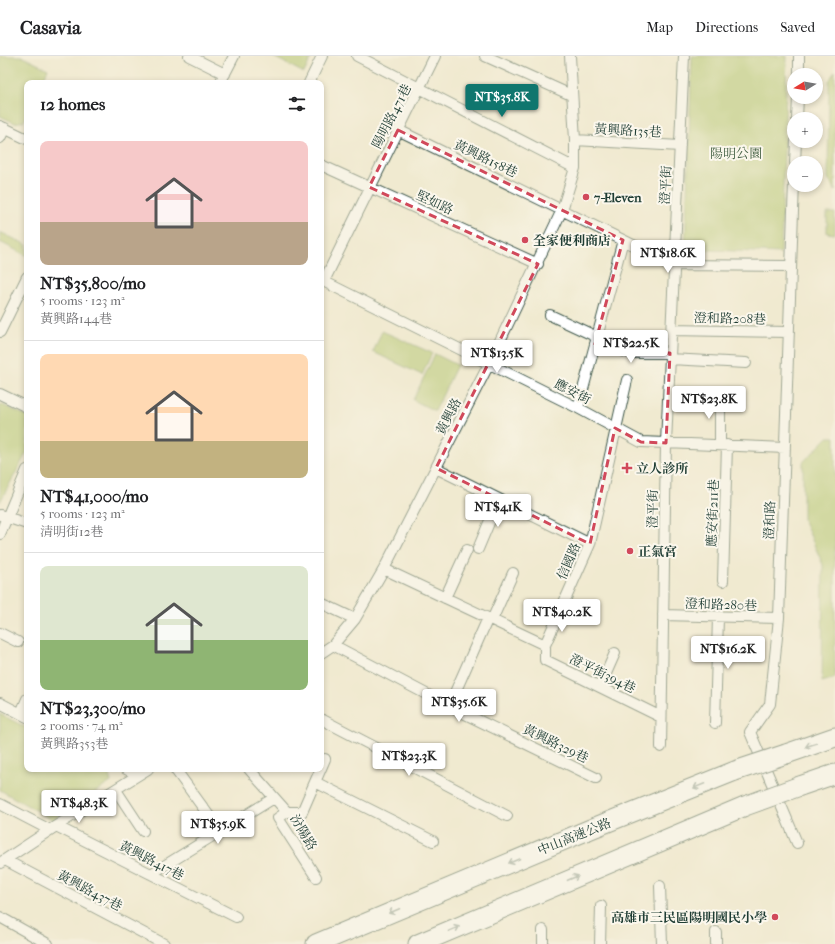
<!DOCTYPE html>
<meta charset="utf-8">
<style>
body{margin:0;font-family:"IM FELL French Canon","Noto Serif TC",serif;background:#f6f6f6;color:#202124;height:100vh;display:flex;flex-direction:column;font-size:15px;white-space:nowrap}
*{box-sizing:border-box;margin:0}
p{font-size:13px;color:#757577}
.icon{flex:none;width:22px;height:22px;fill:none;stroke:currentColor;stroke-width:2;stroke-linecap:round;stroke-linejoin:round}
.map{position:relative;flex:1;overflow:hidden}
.panel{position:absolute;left:24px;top:24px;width:300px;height:692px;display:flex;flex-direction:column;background:#fff;border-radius:8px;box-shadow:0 2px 6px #0003}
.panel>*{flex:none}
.needle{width:26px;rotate:259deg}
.tools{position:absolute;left:787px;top:12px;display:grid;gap:8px}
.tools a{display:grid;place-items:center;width:36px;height:36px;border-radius:50%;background:#fff;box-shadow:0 2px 6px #0003;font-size:20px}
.price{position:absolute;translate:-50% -34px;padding:0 9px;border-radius:4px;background:#fff;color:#222;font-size:13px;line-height:26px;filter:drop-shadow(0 1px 2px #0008)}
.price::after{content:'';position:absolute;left:50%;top:24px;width:12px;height:9px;margin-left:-6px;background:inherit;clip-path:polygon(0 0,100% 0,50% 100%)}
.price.active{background:#0f766e;color:#fff}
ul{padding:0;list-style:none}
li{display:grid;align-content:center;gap:8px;height:212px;padding:0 16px}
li+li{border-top:1px solid #e0e0e0}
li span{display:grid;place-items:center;height:124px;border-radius:8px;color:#555}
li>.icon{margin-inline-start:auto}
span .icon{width:72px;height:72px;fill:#fffc;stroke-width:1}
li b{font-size:17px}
h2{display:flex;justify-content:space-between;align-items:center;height:48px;padding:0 16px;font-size:17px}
header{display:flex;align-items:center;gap:24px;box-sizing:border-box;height:56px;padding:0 20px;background:#fff;border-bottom:1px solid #e0e0e0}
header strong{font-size:19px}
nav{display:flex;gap:22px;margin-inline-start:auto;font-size:14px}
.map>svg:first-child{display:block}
</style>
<header>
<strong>Casavia</strong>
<nav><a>Map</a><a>Directions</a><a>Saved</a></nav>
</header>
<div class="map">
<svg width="835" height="888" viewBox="0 0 835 888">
<rect width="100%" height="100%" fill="#fbf7ec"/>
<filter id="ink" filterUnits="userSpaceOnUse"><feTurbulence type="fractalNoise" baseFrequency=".025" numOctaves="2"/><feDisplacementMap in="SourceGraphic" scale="8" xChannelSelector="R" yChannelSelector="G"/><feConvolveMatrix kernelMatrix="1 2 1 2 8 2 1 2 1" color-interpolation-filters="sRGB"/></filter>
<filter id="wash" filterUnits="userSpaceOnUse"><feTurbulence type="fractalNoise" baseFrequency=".012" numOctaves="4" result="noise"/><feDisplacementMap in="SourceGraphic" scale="16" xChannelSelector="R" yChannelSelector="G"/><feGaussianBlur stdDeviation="0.9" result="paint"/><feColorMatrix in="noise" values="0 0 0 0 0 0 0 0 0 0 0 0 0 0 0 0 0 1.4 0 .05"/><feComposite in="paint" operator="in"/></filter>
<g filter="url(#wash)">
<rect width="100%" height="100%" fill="#f0ead0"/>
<path fill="#adc46a" stroke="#66804f" d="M 0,0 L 21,0 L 48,13 L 42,27 L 27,27 L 27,59 L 24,65 L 15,67 L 0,60 Z
M 272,0 L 312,0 L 304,17 Z
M 692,0 L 787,0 L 781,197 L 685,193 Z
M 835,15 L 835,135 L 828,122 L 829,25 Z
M 827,157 L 835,157 L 835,178 L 827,177 Z
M 0,176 L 27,189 L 27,200 L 0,186 Z
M 382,275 L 432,297 L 422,319 L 373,296 Z
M 435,298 L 457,309 L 435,355 L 413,344 Z
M 0,348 L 27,360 L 27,396 L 0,446 Z
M 828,381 L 835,381 L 835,622 L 822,626 L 823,509 L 803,463 L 803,406 Z
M 0,658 L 27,672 L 27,713 L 105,713 L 108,715 L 111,726 L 53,764 L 0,734 Z"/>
</g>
<g filter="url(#ink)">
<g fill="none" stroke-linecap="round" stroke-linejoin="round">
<defs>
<path id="minor" d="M 189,0 L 225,18
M 357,0 L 575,112
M 485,0 L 571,39
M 799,19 L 799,0
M 220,27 L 234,0
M 309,27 L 322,0
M 797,63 L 798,41
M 0,70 L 27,83
M 398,74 L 674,209 L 790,210
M 0,82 L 5,72
M 575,84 L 680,90
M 795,107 L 796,85
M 321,109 L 538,208
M 794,126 L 779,562 L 770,648 L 750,676 L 797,787
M 321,224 L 578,352 L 641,386 L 785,392
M 324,225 L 435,0
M 550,259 L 597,281
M 671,274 L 789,276
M 0,276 L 27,221
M 595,288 L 633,297 L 670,297
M 670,303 L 746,307
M 0,338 L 27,351
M 720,339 L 720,389
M 578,352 L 623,184
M 436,412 L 590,488
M 0,459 L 27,468
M 0,478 L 27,414
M 478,493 L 499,443
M 384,513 L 545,589 L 590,488 L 627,324
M 723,525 L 727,389
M 445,542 L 467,494
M 321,547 L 355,563
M 663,559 L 779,562
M 492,564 L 513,517
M 0,577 L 18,586
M 333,589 L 449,650 L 596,722
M 545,589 L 545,604 L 661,661
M 321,597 L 333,589 L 355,563 L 384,513 L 489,308 L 562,154 L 575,112 L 575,84 L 570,0
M 600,631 L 615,597
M 0,647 L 27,661
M 449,650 L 488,562
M 21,657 L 27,643
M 321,663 L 507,760
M 715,667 L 718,561
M 661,691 L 666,387 L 684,0
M 126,713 L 138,719
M 175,713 L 220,775
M 249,713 L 287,756
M 315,726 L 433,785
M 116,734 L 143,775
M 0,748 L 50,774
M 287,756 L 278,762 L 316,821
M 287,756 L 302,756 L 325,703
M 56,770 L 236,861
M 5,804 L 164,888
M 0,807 L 56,770 L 148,713
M 151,818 L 274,742
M 660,830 L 662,888
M 0,861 L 48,888
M 543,888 L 543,874
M 600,888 L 601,850
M 716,888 L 716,876"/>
<path id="motorway" d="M 786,698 L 835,681
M 800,730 L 835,718
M 316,888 L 593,772 L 735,715
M 418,888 L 745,750"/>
</defs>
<use href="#minor" stroke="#3e574b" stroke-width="12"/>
<use href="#motorway" stroke="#3e574b" stroke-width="21"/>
<use href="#minor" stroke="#fff" stroke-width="10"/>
<use href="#motorway" stroke="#fff" stroke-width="19"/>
<defs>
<path id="motorway-bridge" d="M 735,715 L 786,698
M 745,750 L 800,730"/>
</defs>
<use href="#motorway-bridge" stroke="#3e574b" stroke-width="21" stroke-linecap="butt"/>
<use href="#motorway-bridge" stroke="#fff" stroke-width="19"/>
</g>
<defs><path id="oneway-shaft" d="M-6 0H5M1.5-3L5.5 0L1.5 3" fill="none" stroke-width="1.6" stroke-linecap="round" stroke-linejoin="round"/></defs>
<g stroke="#8f9e9a">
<use href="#oneway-shaft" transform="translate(811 689) rotate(162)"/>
<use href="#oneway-shaft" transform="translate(699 730) rotate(158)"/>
<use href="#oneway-shaft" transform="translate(514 805) rotate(157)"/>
<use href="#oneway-shaft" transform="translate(573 822) rotate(-23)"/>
<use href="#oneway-shaft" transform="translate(394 855) rotate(157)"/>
<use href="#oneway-shaft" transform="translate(454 873) rotate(-23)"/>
</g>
</g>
<path d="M0 0H835V888H0ZM 398,74 L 623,184 L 595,288 L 633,297 L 670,297 L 666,387 L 641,386 L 615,372 L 590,488 L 436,412 L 538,208 L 369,131 Z" fill="#f0ead0" fill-opacity=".55" fill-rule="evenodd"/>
<path fill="none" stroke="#d1495b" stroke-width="3" stroke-dasharray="8 5" stroke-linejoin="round" d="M 398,74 L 623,184 L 595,288 L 633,297 L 670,297 L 666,387 L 641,386 L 615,372 L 590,488 L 436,412 L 538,208 L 369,131 Z"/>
<g fill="#d1495b" stroke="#fbf7ec" stroke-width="1.5">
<circle cx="586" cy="141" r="4"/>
<circle cx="525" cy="184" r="4"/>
<path d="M625 406h4v4h4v4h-4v4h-4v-4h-4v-4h4z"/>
<circle cx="630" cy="495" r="4"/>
<circle cx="775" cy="861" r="4"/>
</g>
<g text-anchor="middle" stroke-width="4" stroke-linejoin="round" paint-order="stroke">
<g font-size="13" fill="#1f3d34" stroke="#fbf7ec">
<text transform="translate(391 60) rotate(-63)" y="5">陽明路471巷</text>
<text transform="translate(628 74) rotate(3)" y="5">黃興路135巷</text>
<text transform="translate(486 102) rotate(26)" y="5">黃興路158巷</text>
<text transform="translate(665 129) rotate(-87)" y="5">澄平街</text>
<text transform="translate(435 146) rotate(25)" y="5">堅如路</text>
<text transform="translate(730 262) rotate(1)" y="5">澄和路208巷</text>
<text transform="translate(573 335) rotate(27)" y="5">應安街</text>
<text transform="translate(448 360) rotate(-63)" y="5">黃興路</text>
<text transform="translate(652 453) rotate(-89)" y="5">澄平街</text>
<text transform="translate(712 457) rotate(-88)" y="5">應安街211巷</text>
<text transform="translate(769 464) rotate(-88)" y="5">澄和路</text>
<text transform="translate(568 505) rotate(-66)" y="5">信國路</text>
<text transform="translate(721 548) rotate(2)" y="5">澄和路280巷</text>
<text transform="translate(603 617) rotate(26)" y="5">澄平街394巷</text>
<text transform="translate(556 687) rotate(26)" y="5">黃興路329巷</text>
<text transform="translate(304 776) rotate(59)" y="5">汾陽路</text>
<text transform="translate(574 780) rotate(-22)" y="5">中山高速公路</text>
<text transform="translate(152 804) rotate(27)" y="5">黃興路417巷</text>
<text transform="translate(90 834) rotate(28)" y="5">黃興路437巷</text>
</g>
<g font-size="13" fill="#425f42" stroke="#fbf7ec">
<text x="736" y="102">陽明公園</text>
</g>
<g font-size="13" font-weight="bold" fill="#1f3d34" stroke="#fbf7ec" text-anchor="start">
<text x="594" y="146">7-Eleven</text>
<text x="533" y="189">全家便利商店</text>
<text x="636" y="417">立人診所</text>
<text x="638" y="500">正氣宮</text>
<text x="767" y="866" text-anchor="end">高雄市三民區陽明國民小學</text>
</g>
</g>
</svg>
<div class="tools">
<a><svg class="needle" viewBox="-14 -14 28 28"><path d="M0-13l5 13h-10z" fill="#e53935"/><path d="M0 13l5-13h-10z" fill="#757577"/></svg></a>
<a>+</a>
<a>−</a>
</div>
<b class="price active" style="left:502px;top:62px">NT$35.8K</b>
<b class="price" style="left:668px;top:218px">NT$18.6K</b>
<b class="price" style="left:631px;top:308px">NT$22.5K</b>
<b class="price" style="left:497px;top:318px">NT$13.5K</b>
<b class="price" style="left:709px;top:364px">NT$23.8K</b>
<b class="price" style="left:498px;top:472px">NT$41K</b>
<b class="price" style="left:562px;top:577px">NT$40.2K</b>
<b class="price" style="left:728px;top:614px">NT$16.2K</b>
<b class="price" style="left:459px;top:667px">NT$35.6K</b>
<b class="price" style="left:409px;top:721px">NT$23.3K</b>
<b class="price" style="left:79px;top:768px">NT$48.3K</b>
<b class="price" style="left:218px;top:789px">NT$35.9K</b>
<section class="panel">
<h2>12 homes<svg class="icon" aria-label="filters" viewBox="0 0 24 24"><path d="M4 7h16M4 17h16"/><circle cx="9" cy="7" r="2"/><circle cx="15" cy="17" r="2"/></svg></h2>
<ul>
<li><span style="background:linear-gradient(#f6c9c9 65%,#b9a48a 0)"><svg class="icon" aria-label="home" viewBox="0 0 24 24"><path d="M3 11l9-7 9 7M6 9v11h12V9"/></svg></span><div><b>NT$35,800/mo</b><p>5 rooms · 123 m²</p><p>黃興路144巷</p></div></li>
<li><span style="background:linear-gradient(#ffd9b3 70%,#c2b280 0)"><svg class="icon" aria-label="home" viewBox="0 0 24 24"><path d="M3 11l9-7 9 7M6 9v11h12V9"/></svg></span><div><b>NT$41,000/mo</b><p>5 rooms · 123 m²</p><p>清明街12巷</p></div></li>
<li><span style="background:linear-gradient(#dfe7d0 60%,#8fb573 0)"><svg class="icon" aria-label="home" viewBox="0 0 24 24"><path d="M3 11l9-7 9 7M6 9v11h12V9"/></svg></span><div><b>NT$23,300/mo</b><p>2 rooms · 74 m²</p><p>黃興路353巷</p></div></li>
</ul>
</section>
</div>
